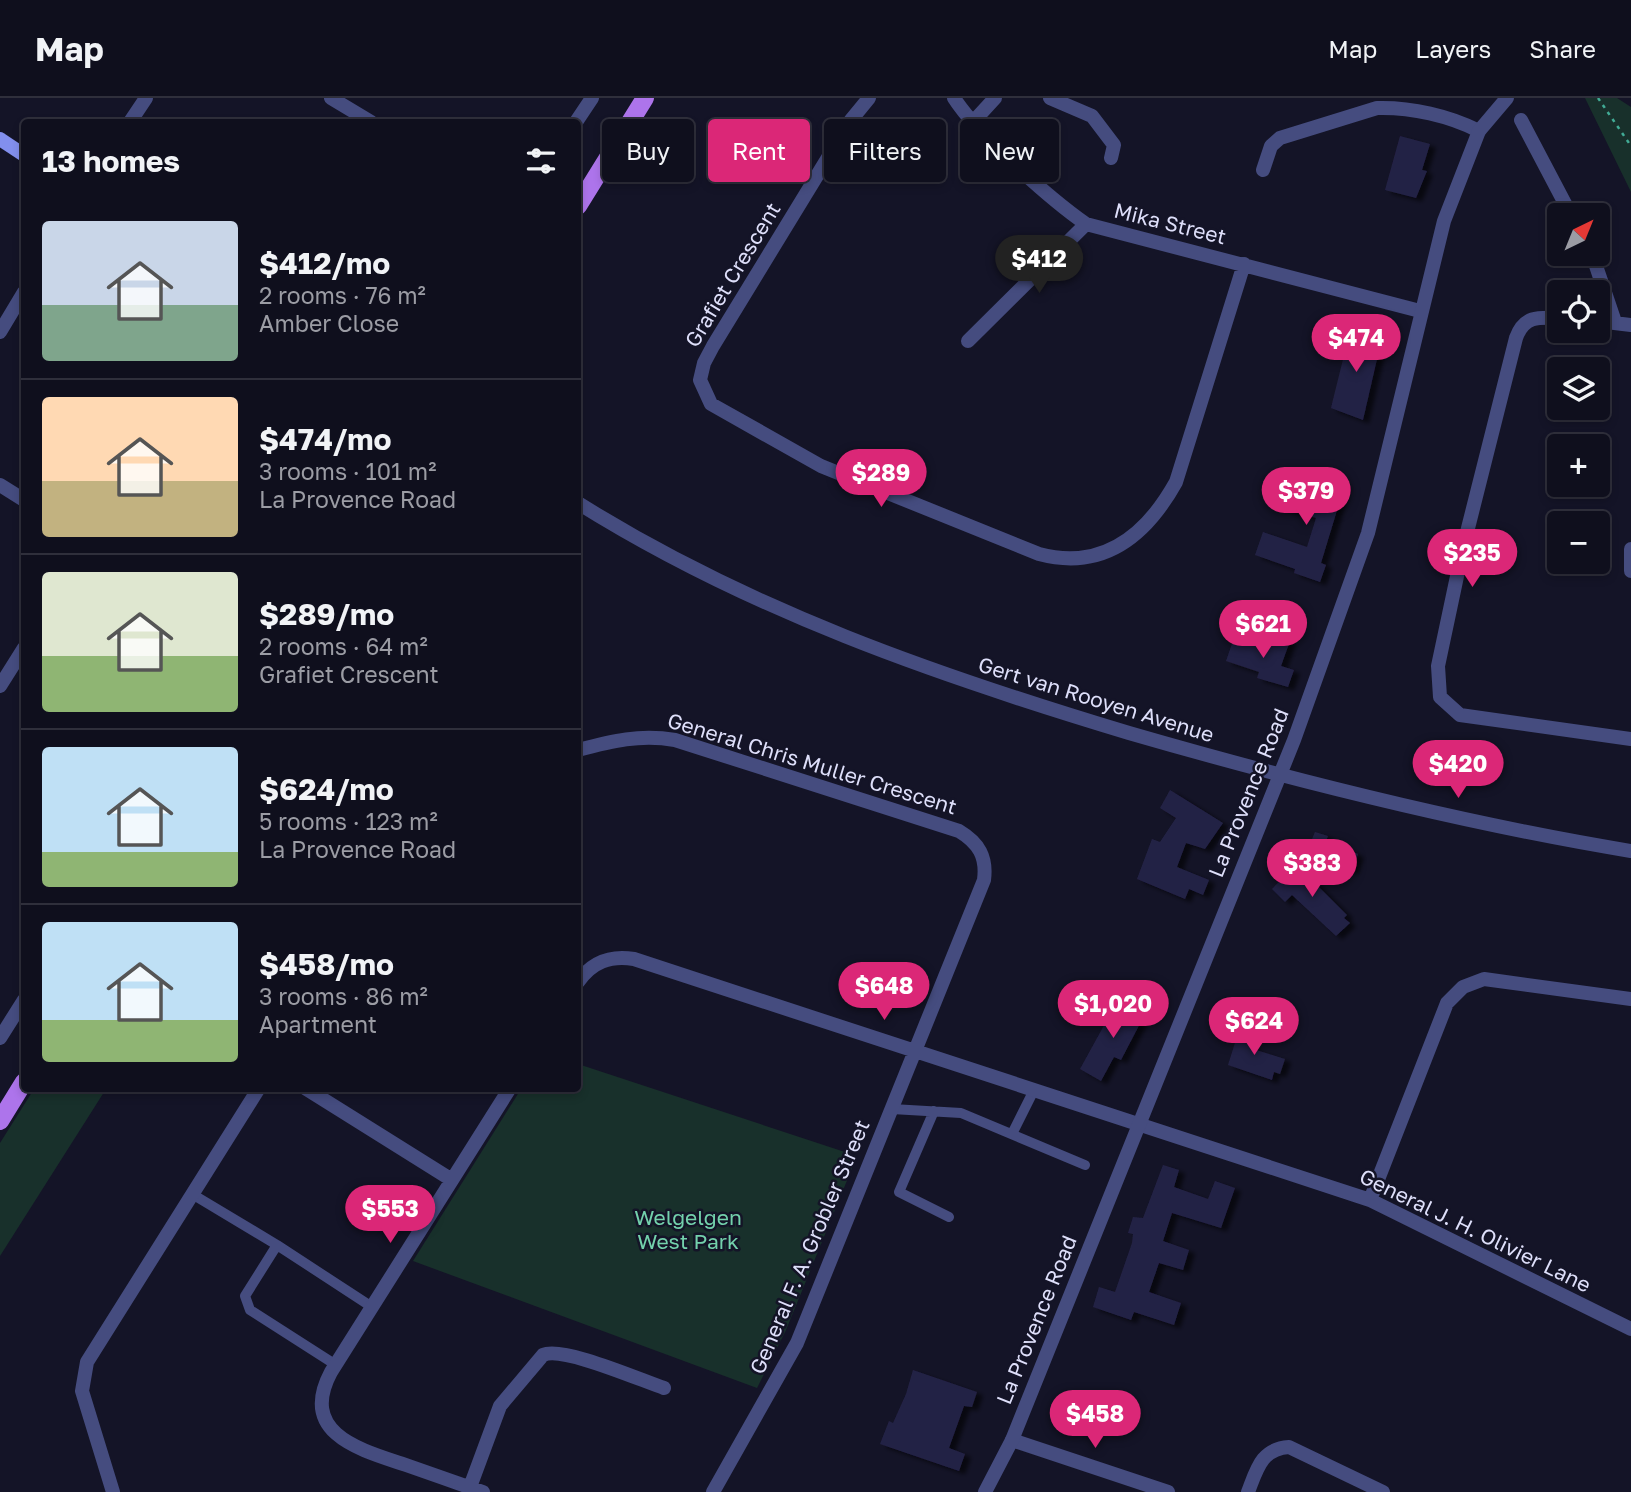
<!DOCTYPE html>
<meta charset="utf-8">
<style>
body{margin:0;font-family:"Golos Text",sans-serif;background:#181826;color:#f1f3f6;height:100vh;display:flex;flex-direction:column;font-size:26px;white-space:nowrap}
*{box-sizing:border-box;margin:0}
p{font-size:23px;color:#9b9ca4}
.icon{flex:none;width:38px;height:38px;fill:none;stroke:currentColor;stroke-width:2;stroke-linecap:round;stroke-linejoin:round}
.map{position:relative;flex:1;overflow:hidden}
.side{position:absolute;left:21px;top:21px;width:560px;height:973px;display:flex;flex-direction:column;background:#0f0f1d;border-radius:7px;box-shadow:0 4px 10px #0003,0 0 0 2px #2f2f3b}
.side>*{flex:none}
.banner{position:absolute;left:602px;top:21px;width:665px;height:63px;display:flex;gap:14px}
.needle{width:46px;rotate:43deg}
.tools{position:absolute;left:1547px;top:105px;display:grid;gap:14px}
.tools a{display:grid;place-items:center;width:63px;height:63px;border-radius:7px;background:#0f0f1d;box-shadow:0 4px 10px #0003,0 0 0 2px #2f2f3b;font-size:35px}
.price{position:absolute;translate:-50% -60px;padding:0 16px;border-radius:24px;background:#db2777;color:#fff;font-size:23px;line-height:46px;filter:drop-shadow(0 2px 4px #0008)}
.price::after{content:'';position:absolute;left:50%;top:42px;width:21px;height:16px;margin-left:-10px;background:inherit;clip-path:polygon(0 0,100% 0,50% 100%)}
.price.active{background:#222;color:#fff}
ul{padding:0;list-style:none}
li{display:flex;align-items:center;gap:21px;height:175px;padding:0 21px}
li+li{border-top:2px solid #2f2f3b}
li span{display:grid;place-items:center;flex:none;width:196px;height:140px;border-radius:7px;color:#555}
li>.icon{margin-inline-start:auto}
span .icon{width:84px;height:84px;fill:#fffc;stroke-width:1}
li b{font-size:30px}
h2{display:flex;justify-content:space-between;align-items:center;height:84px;padding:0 21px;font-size:30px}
.chip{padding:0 24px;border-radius:7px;background:#0f0f1d;box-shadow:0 4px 10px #0003,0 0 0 2px #2f2f3b;font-size:24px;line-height:63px}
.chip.active{background:#db2777;color:#fff}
header{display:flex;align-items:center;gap:42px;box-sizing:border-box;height:98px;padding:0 35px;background:#0f0f1d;border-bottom:2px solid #2f2f3b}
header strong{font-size:33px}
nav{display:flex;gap:38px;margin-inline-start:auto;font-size:24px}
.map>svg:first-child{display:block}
</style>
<header>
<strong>Map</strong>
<nav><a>Map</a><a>Layers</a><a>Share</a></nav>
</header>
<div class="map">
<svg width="1631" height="1394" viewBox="0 0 1631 1394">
<defs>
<filter id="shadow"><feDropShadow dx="6" dy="3.5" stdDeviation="2" flood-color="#0009"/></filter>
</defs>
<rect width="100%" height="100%" fill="#141427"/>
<path fill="#18302b" d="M 1585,0 L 1617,0 L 1631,9 L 1631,94 Z
M 578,966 L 857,1058 L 786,1232 L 757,1290 L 413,1163 L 521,991 L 578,990 Z
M 34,991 L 106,991 L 0,1158 L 0,1045 Z"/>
<path fill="#242245" filter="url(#shadow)" d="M 1400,38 L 1430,46 L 1422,72 L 1427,73 L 1416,100 L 1385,92 Z
M 1351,229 L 1377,236 L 1375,247 L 1380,248 L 1363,322 L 1331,310 Z
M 1311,377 L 1345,386 L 1321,465 L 1326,467 L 1320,484 L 1294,475 L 1295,471 L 1255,457 L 1263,434 L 1307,449 L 1316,420 L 1276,408 L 1283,387 L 1306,394 Z
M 1272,536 L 1290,543 L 1281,568 L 1294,572 L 1288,589 L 1257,580 L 1259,574 L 1226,563 L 1234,540 L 1267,552 Z
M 1170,692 L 1223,725 L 1205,751 L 1186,745 L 1177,769 L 1209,782 L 1203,797 L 1189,791 L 1185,801 L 1137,781 L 1152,741 L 1160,744 L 1176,720 L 1160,710 Z
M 1315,734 L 1328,738 L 1326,743 L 1358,756 L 1352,773 L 1344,770 L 1342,774 L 1291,756 L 1296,742 L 1310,746 Z
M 1296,766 L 1347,817 L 1344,820 L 1350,825 L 1336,838 L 1292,797 L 1285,804 L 1272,791 Z
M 1118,902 L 1145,916 L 1121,962 L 1114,959 L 1101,983 L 1080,971 Z
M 1240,929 L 1255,934 L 1250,950 L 1285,961 L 1280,976 L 1274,974 L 1272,982 L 1228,967 Z
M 1163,1067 L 1179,1072 L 1174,1089 L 1208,1101 L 1215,1083 L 1235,1090 L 1221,1130 L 1172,1115 L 1163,1143 L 1189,1152 L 1183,1172 L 1159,1165 L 1149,1194 L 1181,1205 L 1174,1227 L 1134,1214 L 1131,1222 L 1093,1209 L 1099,1189 L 1115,1194 L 1132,1145 L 1133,1136 L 1128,1135 L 1133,1119 L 1143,1120 Z
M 913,1272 L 977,1294 L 972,1309 L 964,1308 L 949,1350 L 965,1356 L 959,1373 L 880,1346 L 889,1323 L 893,1325 L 906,1296 Z"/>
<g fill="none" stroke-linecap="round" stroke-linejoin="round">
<path stroke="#41ab95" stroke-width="2.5" stroke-dasharray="3.5 5" stroke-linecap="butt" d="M 1598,0 L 1631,48"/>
<path stroke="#454c7f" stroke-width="10" d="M 892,1011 L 961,1015 L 1085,1067
M 934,1013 L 899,1094 L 949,1119
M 1012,1036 L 1034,992
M 192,1096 L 277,1147
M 336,1267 L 250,1212 L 245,1198 L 277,1147 L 372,1209"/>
<path stroke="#454c7f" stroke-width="14" d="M 331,0 L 371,24
M 869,0 L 851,22 L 713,248 L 704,265 L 700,282 L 711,306 L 821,368 L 1039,456 C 1103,473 1146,438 1176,384 L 1244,166
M 954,0 C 977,36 1050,101 1086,126 L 1420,213
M 1050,0 L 1092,18 L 1114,47 L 1111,60
M 1521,22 L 1571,117
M 130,24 L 146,0
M 576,24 L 592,0
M 973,24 L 995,0
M 1263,72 L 1271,48 L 1280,40 L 1377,10 C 1411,9 1450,18 1479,33
M 1592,156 L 1615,224
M 1559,220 C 1538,219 1524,218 1516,240 L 1463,450 L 1438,568 L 1440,599 L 1460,617 L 1631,641
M 1598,223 L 1631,227
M 0,234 L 24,194
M 968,243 L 1086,126
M 0,387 L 24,402
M 1631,451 L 1631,473
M 0,588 L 24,550
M 578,652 C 612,643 640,636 675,642 L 959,733 C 979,745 987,759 984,782 L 797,1245 L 713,1394
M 578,884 C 592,864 610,857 634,861 L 1370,1102 L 1631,1231
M 0,940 L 24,902
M 305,990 L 452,1082
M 1370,1102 L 1447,905 L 1463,889 L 1484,881 L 1631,901
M 1012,1342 L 1168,1394
M 470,1389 L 500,1308 L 543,1257 C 563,1248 640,1282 664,1290
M 113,1394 L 82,1293 L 87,1264 L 259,990
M 483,1394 C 457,1385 432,1376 406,1367 C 361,1352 298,1336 331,1274 L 510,990
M 1248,1394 C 1257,1371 1261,1351 1289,1349 L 1383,1394"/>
<path stroke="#454c7f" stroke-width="14" d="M 578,405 C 749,512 936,577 1129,635 C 1295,683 1461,725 1631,753
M 985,1394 L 1012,1342 L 1294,642 L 1368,435 L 1444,123 L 1479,33 L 1507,0"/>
<path stroke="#828fed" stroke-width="14" d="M 0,41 L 24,57"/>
<path stroke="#ad74eb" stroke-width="18" d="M 578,108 L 645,0
M 0,1023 L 24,984"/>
</g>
<g text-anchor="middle" stroke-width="5" stroke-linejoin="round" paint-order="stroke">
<g font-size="21" fill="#dedffa" stroke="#141427">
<text transform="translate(1170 126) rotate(14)" y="7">Mika Street</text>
<text transform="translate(733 177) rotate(-59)" y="7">Grafiet Crescent</text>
<text transform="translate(1096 602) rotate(17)" y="7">Gert van Rooyen Avenue</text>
<text transform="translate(812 666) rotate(17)" y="7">General Chris Muller Crescent</text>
<text transform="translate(1249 695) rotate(-68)" y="7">La Provence Road</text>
<text transform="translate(1475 1133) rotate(26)" y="7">General J. H. Olivier Lane</text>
<text transform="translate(810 1149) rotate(-67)" y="7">General F. A. Grobler Street</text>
<text transform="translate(1037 1222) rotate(-68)" y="7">La Provence Road</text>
</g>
<g font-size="21" fill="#73d1ac" stroke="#141427">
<text x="688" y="1127">Welgelgen<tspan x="688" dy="24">West Park</tspan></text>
</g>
</g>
</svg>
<div class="tools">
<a><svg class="needle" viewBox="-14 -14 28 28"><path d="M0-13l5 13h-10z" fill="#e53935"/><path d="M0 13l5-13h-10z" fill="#9b9ca4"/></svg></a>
<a><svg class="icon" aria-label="locate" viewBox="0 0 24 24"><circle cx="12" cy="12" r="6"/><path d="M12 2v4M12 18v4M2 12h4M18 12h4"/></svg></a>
<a><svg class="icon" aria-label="layers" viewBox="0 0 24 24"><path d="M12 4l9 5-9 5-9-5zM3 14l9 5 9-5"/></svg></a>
<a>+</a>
<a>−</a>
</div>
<b class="price active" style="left:1039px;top:197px">$412</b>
<b class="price" style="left:1356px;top:276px">$474</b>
<b class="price" style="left:881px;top:411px">$289</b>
<b class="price" style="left:1306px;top:429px">$379</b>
<b class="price" style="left:1472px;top:491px">$235</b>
<b class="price" style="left:1263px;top:562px">$621</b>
<b class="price" style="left:1458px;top:702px">$420</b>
<b class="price" style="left:1312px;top:801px">$383</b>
<b class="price" style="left:884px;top:924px">$648</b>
<b class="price" style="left:1113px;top:942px">$1,020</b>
<b class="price" style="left:1254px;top:959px">$624</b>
<b class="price" style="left:390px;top:1147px">$553</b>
<b class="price" style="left:1095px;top:1352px">$458</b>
<div class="banner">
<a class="chip">Buy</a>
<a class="chip active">Rent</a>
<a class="chip">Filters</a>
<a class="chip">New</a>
</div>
<section class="side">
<h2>13 homes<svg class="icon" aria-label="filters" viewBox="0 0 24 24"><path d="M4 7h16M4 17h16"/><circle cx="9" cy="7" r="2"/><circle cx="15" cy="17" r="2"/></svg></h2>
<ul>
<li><span style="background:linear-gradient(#c9d6e8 60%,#7fa58c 0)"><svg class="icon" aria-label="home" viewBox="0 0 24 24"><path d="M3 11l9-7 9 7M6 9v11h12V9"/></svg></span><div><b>$412/mo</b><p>2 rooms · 76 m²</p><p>Amber Close</p></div></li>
<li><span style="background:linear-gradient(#ffd9b3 60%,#c2b280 0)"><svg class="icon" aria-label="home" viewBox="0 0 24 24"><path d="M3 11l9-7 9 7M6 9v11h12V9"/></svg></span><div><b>$474/mo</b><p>3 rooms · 101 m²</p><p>La Provence Road</p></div></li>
<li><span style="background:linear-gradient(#dfe7d0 60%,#8fb573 0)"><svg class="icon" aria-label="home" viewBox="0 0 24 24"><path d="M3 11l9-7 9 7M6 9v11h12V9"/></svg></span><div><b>$289/mo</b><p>2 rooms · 64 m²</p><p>Grafiet Crescent</p></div></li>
<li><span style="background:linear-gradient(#bfe0f5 75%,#8fb573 0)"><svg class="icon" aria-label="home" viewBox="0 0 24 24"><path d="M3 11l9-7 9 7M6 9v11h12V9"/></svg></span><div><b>$624/mo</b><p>5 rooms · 123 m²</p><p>La Provence Road</p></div></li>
<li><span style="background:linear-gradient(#bfe0f5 70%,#8fb573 0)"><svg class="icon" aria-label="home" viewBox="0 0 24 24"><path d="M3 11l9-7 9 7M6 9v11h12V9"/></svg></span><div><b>$458/mo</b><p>3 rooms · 86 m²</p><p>Apartment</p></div></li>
</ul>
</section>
</div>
